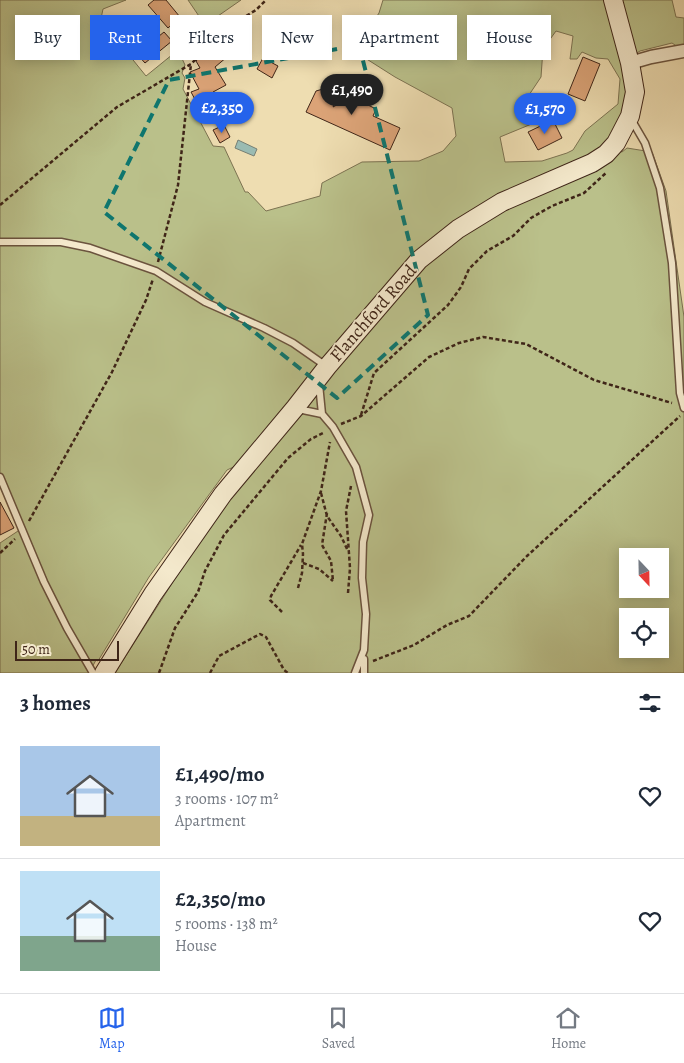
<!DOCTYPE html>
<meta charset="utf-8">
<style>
body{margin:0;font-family:Alegreya,serif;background:#f6f6f7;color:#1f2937;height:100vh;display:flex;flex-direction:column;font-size:19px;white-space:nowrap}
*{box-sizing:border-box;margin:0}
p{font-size:16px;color:#747a83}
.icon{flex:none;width:28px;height:28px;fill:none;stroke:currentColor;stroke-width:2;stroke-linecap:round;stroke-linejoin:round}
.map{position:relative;height:673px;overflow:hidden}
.details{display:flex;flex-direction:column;background:#fff;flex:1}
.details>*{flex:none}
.guide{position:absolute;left:15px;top:15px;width:655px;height:45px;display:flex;gap:10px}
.needle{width:32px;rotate:158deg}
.fabs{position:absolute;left:619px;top:548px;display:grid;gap:10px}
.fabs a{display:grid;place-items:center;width:50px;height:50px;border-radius:0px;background:#fff;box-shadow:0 2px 12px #0003;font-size:25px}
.scale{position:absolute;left:15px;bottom:12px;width:104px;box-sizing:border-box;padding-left:5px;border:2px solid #3f2518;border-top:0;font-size:14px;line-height:18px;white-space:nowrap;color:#3f2518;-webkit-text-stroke:4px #f4e9cc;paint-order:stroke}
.price{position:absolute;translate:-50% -42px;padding:0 11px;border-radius:18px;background:#2563eb;color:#fff;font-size:16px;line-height:32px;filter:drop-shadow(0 1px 2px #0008)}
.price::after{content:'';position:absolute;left:50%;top:30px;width:15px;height:11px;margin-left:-8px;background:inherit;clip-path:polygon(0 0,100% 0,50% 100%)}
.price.selected{background:#222;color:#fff}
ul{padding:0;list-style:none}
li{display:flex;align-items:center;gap:15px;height:125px;padding:0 20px}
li+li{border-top:1px solid #e0e1e3}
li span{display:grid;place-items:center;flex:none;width:140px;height:100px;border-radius:0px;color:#555}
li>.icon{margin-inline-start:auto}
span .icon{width:60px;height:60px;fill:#fffc;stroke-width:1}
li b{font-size:21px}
h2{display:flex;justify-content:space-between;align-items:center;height:60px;padding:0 20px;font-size:21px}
.pill{padding:0 18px;border-radius:0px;background:#fff;box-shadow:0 2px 12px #0003;font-size:18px;line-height:45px}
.pill.selected{background:#2563eb;color:#fff}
.tabs{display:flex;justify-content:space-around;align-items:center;height:70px;border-top:1px solid #e0e1e3;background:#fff;font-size:14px;color:#747a83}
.tabs a{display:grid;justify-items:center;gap:2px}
.tabs .selected{color:#2563eb}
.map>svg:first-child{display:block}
</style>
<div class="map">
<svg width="684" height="673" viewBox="0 0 684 673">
<rect width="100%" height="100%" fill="#eeddb1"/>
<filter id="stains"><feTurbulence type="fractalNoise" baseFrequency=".004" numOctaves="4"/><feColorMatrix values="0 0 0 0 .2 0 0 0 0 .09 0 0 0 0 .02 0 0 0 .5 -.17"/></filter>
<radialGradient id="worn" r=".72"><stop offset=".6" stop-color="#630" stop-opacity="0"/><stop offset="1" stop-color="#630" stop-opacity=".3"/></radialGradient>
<path fill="#bac08a" stroke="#7c7251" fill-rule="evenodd" d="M 0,0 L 126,0 L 103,9 L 93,57 L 98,54 L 108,19 L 120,19 L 133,33 L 139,46 L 129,55 L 146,76 L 178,50 L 185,65 L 182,73 L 185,78 L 183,89 L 213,146 L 224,147 L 245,192 L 248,192 L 266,211 L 320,196 L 322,183 L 362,162 L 419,161 L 443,151 L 456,136 L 452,108 L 395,77 L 354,51 L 379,13 L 383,0 L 672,0 L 676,17 L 684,18 L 684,51 L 672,43 L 640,51 L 622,62 L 628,106 L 619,151 L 622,152 L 627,148 L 652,152 L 666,191 L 684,317 L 684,673 L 115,673 L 213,519 L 264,453 L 227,470 L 149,577 L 98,661 L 96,660 L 89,673 L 0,673 L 0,543 L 21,529 L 0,484 ZM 556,31 L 573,36 L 570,59 L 577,59 L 582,52 L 596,58 L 608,59 L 620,79 L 618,104 L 585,131 L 573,150 L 567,153 L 542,161 L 505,162 L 500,137 L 551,116 L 549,101 L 525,101 L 541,77 L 543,49 ZM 628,556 L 660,556 L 660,589 L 628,589 ZM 628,616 L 660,616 L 660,649 L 628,649 Z
M 188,0 L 241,0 L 205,25 Z"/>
<path fill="#9abbb2" stroke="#767f74" d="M 238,140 L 257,149 L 254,156 L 235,148 Z"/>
<path fill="#dba377" stroke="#3f2518" d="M 154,0 L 166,0 L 180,17 L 168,28 L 148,5 Z
M 236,23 L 247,31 L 232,49 L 233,52 L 215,67 L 226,85 L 213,92 L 219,101 L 210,104 L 215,113 L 205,118 L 191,92 L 199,89 L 190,72 L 200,68 L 196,61 Z
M 164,32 L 172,41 L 145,63 L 137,54 Z
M 583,57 L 600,64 L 585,101 L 568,94 Z
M 263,58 L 278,66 L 272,78 L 257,69 Z
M 327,80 L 343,87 L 333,107 L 361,92 L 362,102 L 376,109 L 373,116 L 400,128 L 390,150 L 306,112 L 316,91 L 323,89 Z
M 553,120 L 562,138 L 538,150 L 528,132 Z
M 224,125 L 230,137 L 220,143 L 213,130 Z
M 0,502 L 14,528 L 0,535 Z"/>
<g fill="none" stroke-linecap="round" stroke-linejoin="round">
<defs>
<path id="lane" d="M 631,119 L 645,143 L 660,188 L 672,263 L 680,393 L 684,408
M 0,242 L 61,242 L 90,248 L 156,271 L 205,302 L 264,328 L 293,343 L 326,366
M 319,384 L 322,414 L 333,427 L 356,467 L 369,515 L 363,542 L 362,578 L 366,614 L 364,650 L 355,673
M 298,409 L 322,414
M 0,477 L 44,582 L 67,628 L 93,673
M 364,673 L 364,659"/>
<path id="street" d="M 630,63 L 651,57 L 684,51"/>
<path id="secondary" d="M 104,673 L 153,594 L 223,494 L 295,408 L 327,367 L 419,260 L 458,229 L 502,202 L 592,163 L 606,154 L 616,143 L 630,116 L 635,92 L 630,63 L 613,0"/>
</defs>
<use href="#lane" stroke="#6b533e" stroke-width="9"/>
<use href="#street" stroke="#6b533e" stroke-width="15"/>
<use href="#secondary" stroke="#3f2518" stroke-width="20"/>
<path stroke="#3f2518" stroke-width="2.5" stroke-dasharray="4 2.5" stroke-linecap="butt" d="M 0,205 L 117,107 L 191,64 L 231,25 L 256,10 L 266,0
M 158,262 L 178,185 L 191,64
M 361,415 L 374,373 L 448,305 L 461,287 L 469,269 L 487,251 L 513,236 L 531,218 L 552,206 L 584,193 L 607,172
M 341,424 L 361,416 L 429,357 L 459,343 L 483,337 L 526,344 L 594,380 L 672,403
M 321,493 L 327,516 L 341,536 L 348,551
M 327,513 L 322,545 L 331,561 L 333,581
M 29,521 L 112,372 L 146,300 L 153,279
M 0,553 L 15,539
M 303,563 L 319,569 L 333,581
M 298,588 L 302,573 L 303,554 L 302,544 L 321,491 L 330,442
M 348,593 L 350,568 L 346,511 L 351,486
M 282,612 L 270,600 L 271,596 L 301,545
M 373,661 L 414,645 L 447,625 L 469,616 L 527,556 L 680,416
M 159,673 L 175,628 L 198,592 L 205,571 L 224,535 L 288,458 L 311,439 L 325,432
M 210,673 L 219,656 L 260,634 L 266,637 L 284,670 L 288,673"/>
<use href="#lane" stroke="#f4e9cc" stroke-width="6"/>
<use href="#street" stroke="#f4e9cc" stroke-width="12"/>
<use href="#secondary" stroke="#f4e9cc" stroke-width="18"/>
</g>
<path fill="none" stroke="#0f766e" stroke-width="4" stroke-dasharray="10 6" stroke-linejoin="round" d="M 359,45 L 428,315 L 337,398 L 104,212 L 169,80 Z"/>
<g text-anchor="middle" stroke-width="4" stroke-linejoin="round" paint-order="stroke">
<g font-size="18" fill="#3f2518" stroke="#f4e9cc">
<text transform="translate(373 313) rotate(-49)" y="6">Flanchford Road</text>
</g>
</g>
<rect width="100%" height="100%" filter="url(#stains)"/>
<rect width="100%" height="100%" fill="url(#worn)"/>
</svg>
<div class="fabs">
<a><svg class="needle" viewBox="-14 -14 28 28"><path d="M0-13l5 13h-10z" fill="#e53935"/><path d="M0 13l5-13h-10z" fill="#747a83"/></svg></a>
<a><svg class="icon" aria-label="locate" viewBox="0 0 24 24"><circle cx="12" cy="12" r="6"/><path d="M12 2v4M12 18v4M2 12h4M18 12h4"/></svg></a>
</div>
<div class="scale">50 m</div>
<b class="price selected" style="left:352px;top:116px">£1,490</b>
<b class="price" style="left:222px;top:134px">£2,350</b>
<b class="price" style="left:545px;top:135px">£1,570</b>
<div class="guide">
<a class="pill">Buy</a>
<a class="pill selected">Rent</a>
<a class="pill">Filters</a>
<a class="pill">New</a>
<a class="pill">Apartment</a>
<a class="pill">House</a>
</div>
</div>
<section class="details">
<h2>3 homes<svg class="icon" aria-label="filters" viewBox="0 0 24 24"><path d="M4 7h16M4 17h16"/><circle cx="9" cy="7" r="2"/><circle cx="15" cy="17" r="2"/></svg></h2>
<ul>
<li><span style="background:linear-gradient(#a9c7e8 70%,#c2b280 0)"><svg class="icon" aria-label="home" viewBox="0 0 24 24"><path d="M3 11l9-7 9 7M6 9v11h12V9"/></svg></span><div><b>£1,490/mo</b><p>3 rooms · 107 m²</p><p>Apartment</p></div><svg class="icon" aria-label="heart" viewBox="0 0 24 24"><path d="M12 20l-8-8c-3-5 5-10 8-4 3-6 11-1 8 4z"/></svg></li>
<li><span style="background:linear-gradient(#bfe0f5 65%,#7fa58c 0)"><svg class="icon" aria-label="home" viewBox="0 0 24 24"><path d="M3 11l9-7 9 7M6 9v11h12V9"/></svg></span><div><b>£2,350/mo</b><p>5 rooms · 138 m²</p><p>House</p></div><svg class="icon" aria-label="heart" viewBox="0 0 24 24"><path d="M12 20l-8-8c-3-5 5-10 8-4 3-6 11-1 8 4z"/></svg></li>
</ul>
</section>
<nav class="tabs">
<a class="selected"><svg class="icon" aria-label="map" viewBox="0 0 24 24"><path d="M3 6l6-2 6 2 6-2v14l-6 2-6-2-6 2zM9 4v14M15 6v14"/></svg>Map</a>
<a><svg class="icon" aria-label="saved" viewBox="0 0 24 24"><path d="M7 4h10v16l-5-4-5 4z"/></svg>Saved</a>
<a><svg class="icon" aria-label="home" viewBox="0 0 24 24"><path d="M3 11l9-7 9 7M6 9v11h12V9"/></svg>Home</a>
</nav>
